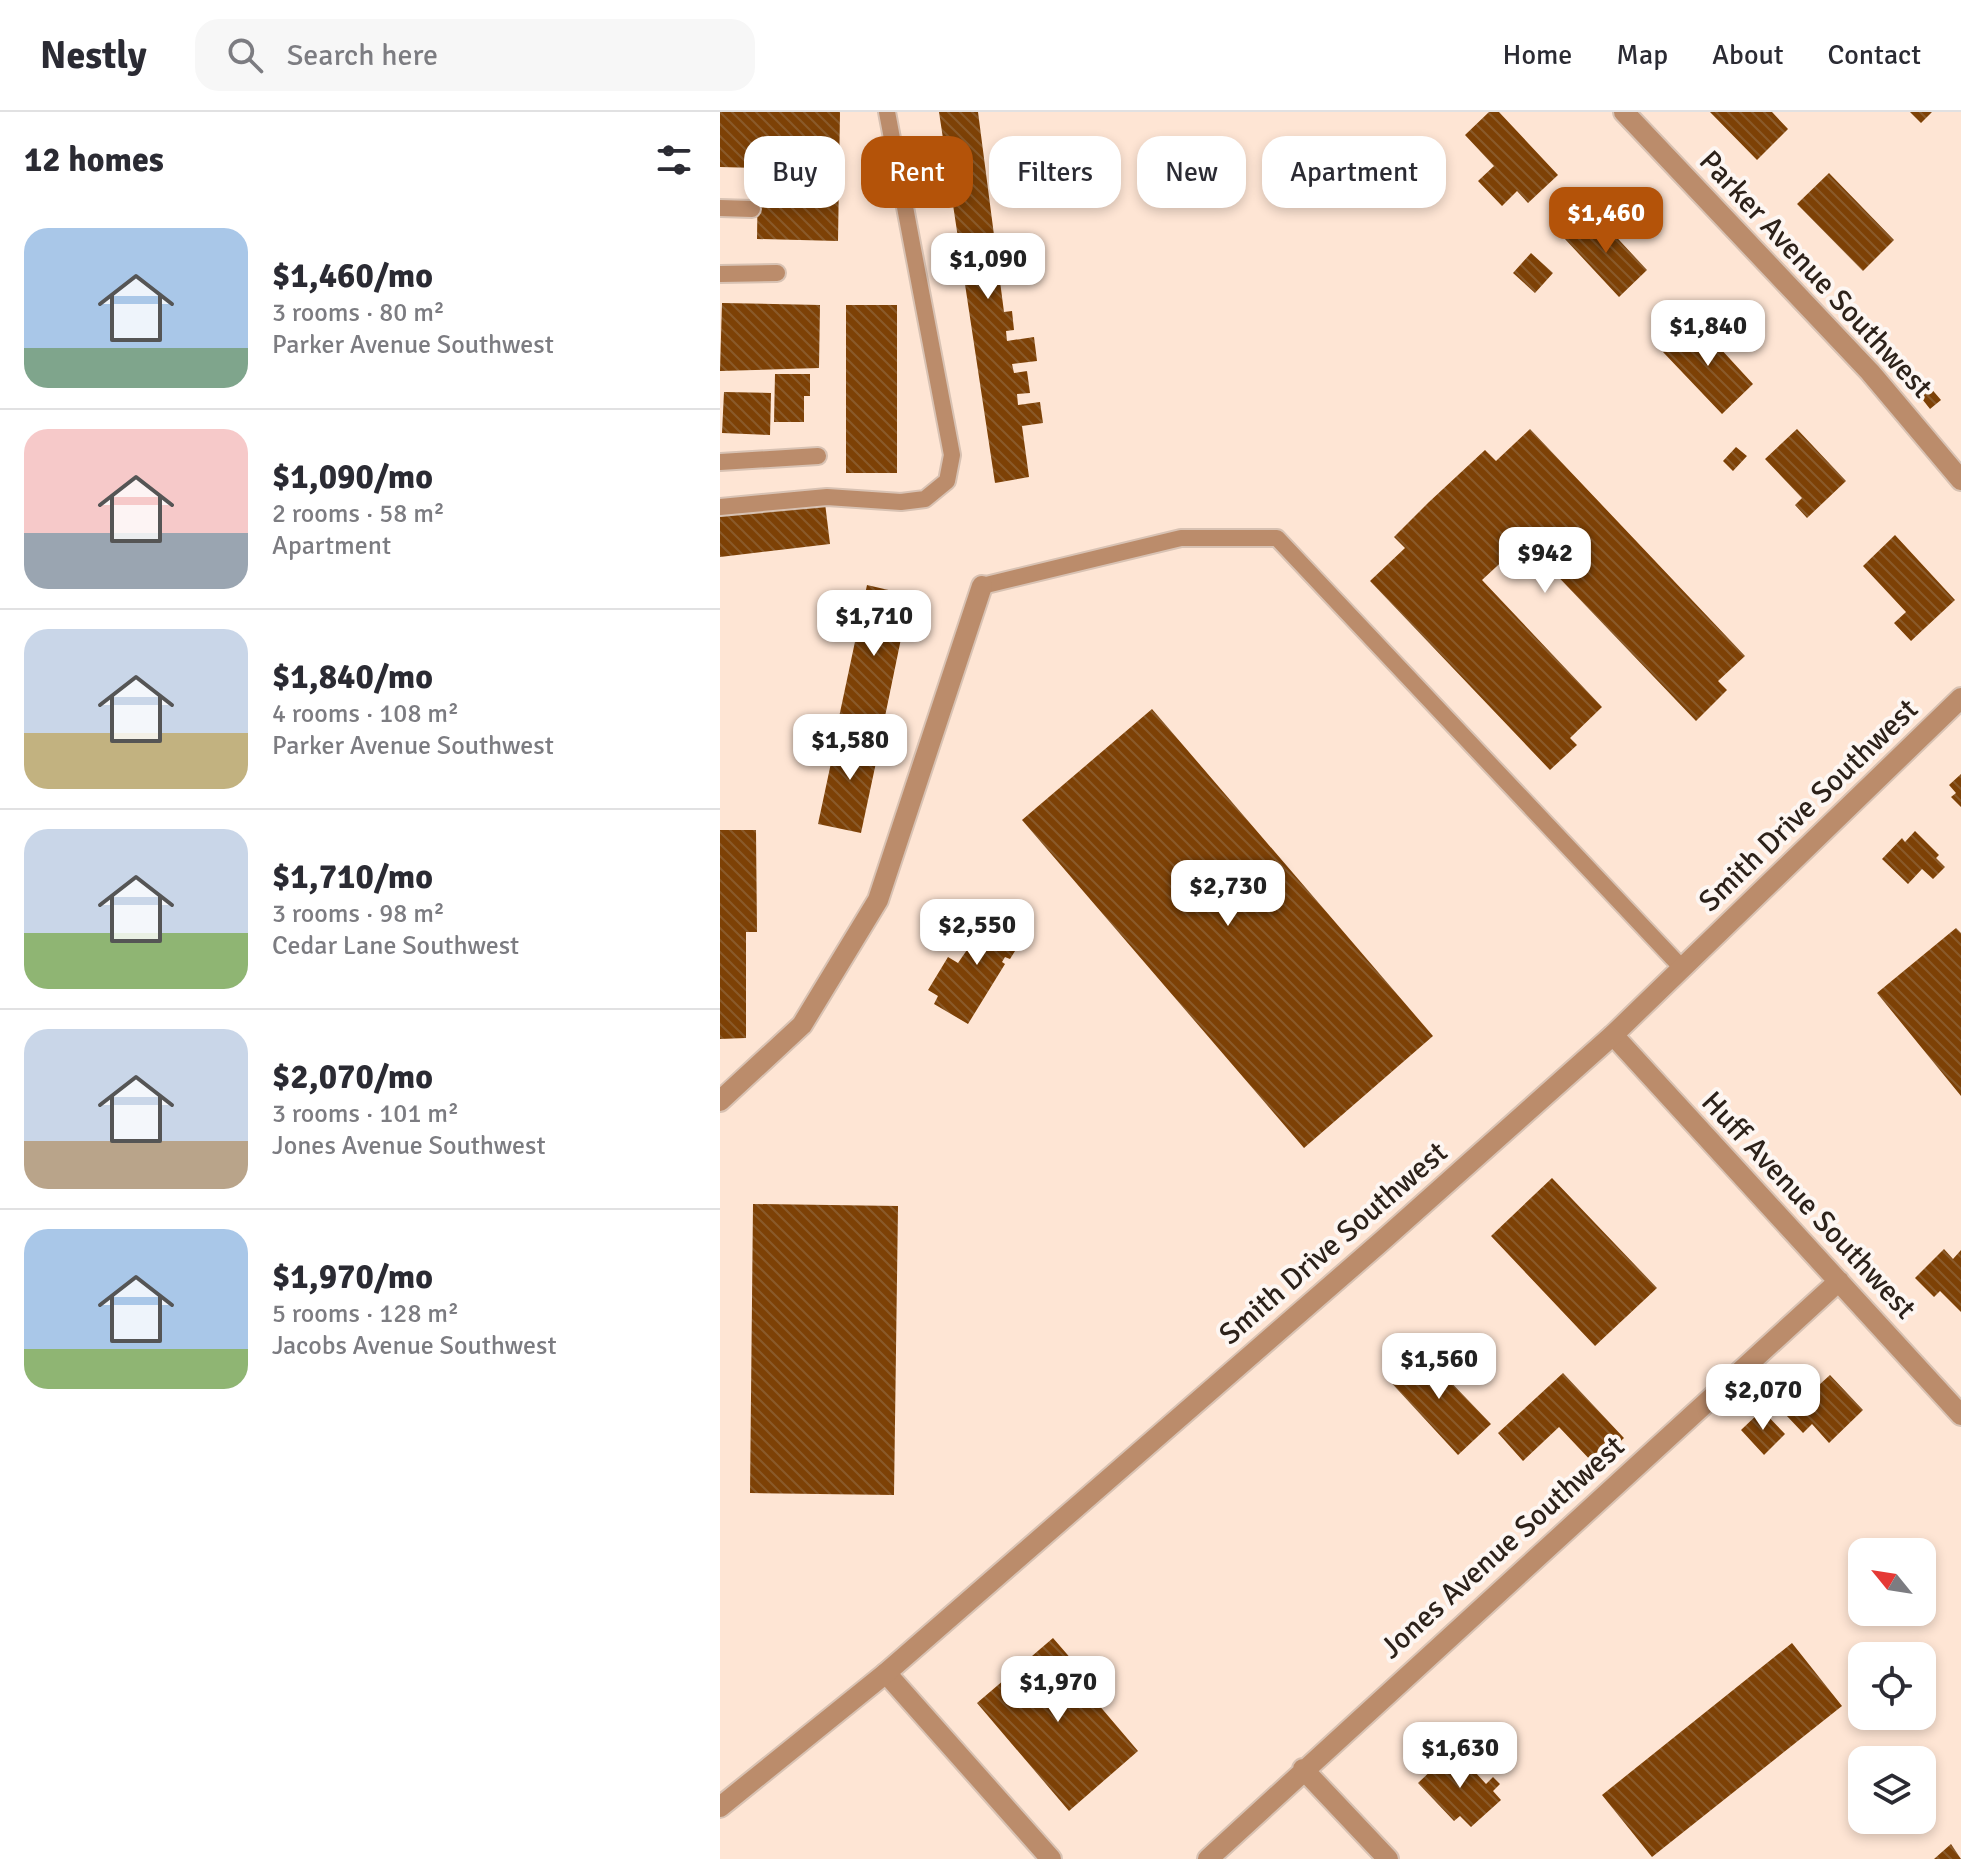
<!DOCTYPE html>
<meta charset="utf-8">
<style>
body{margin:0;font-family:Signika,sans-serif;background:#f7f7f7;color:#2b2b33;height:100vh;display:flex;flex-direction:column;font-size:30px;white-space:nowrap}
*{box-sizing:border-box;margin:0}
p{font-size:26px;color:#7c7c81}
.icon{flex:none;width:44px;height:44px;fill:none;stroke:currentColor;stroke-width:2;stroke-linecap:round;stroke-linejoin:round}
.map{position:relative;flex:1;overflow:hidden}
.sheet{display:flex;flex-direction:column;background:#fff;width:720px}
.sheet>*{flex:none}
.hud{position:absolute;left:24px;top:24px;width:760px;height:72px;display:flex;gap:16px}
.needle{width:52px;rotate:300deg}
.buttons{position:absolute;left:1128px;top:1426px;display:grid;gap:16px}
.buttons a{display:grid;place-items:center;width:88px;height:88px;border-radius:16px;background:#fff;box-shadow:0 4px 12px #0003;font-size:40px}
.price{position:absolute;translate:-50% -68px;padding:0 18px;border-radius:16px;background:#fff;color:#222;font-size:26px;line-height:52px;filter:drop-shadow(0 2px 4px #0008)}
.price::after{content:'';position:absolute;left:50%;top:48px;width:24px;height:18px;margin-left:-12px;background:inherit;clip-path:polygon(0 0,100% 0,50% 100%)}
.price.current{background:#b45309;color:#fff}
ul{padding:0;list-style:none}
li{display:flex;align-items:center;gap:24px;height:200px;padding:0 24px}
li+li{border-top:2px solid #e1e1e2}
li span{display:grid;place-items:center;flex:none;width:224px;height:160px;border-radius:24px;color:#555}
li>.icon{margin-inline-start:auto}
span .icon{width:96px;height:96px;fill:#fffc;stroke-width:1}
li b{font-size:34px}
h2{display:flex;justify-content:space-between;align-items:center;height:96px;padding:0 24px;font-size:34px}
.tag{padding:0 28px;border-radius:24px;background:#fff;box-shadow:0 4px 12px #0003;font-size:28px;line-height:72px}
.tag.current{background:#b45309;color:#fff}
header{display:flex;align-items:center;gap:48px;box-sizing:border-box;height:112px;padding:0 40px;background:#fff;border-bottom:2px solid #e1e1e2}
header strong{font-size:38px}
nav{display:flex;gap:44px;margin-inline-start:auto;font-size:28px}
.search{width:560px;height:72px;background:#f7f7f7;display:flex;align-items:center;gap:20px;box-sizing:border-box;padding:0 28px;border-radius:24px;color:#7c7c81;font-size:30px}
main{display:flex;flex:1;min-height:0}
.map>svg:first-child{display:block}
</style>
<header>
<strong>Nestly</strong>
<div class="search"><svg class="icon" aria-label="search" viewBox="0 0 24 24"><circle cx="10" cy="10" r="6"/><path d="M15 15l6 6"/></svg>Search here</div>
<nav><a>Home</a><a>Map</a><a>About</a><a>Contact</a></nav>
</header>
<main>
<section class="sheet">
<h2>12 homes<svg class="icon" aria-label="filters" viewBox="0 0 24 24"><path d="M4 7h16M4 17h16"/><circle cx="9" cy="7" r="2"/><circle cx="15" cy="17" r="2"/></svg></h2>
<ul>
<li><span style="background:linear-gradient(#a9c7e8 75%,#7fa58c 0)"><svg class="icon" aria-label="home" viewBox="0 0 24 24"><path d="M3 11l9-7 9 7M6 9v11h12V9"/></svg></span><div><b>$1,460/mo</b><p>3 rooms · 80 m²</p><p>Parker Avenue Southwest</p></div></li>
<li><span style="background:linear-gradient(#f6c9c9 65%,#9aa5b1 0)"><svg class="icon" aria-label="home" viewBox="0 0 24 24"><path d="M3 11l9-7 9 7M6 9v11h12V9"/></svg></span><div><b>$1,090/mo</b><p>2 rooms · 58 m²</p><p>Apartment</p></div></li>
<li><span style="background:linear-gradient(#c9d6e8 65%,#c2b280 0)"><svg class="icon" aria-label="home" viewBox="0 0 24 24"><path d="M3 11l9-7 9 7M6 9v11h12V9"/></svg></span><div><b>$1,840/mo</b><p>4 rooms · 108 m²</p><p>Parker Avenue Southwest</p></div></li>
<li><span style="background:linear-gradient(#c9d6e8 65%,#8fb573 0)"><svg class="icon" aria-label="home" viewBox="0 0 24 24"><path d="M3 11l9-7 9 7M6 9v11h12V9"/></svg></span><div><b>$1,710/mo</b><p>3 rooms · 98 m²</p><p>Cedar Lane Southwest</p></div></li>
<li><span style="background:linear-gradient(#c9d6e8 70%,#b9a48a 0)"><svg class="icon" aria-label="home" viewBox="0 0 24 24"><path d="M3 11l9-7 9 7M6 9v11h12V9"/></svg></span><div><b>$2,070/mo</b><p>3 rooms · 101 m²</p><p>Jones Avenue Southwest</p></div></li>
<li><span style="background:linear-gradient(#a9c7e8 75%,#8fb573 0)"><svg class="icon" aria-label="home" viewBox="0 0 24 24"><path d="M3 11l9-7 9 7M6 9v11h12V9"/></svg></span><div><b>$1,970/mo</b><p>5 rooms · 128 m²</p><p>Jacobs Avenue Southwest</p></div></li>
</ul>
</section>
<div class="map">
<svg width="1241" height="1747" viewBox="0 0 1241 1747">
<defs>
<pattern id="building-back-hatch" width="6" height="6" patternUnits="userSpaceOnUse" patternTransform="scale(2)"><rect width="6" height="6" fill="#7d4106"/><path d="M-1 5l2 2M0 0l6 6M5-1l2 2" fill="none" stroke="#8a5a2a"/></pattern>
</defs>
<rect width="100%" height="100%" fill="#fee5d4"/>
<path fill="url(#building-back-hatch)" d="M 0,0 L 120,0 L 118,129 L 37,127 L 38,56 L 0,55 Z
M 219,0 L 258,0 L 284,200 L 292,199 L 294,218 L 286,219 L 287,229 L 314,225 L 317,249 L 292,252 L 294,261 L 307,259 L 310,281 L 297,282 L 298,293 L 320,290 L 323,311 L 302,314 L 309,365 L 275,371 Z
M 769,0 L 779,0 L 838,63 L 808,91 L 797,79 L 782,94 L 758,69 L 774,54 L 745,23 Z
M 990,0 L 1052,0 L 1068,17 L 1037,48 Z
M 1190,0 L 1212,0 L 1201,11 Z
M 1109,61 L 1174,128 L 1143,159 L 1077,92 Z
M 874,101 L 927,158 L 899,185 L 845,127 Z
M 811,141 L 833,161 L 815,181 L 793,161 Z
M 2,191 L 100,193 L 99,256 L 0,259 Z
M 126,193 L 177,193 L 177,361 L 126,361 Z
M 976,210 L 1033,272 L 1002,302 L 943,240 Z
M 55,262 L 90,262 L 90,284 L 84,284 L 84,310 L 54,310 Z
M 1209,274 L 1221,288 L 1210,297 L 1199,283 Z
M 4,280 L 51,281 L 50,323 L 2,321 Z
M 810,317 L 1025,544 L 998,569 L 1007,578 L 976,609 L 804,429 L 762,468 L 882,595 L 850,626 L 857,633 L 830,658 L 650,469 L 685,436 L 674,425 L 709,390 L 765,338 L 776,349 Z
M 1077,317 L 1126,369 L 1087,406 L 1075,393 L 1082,386 L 1045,347 Z
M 1016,335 L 1027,344 L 1013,359 L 1003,349 Z
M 105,391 L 110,432 L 0,445 L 0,404 Z
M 1175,423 L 1235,488 L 1191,529 L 1174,511 L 1186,500 L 1143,454 Z
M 147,473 L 190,483 L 162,619 L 118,610 Z
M 432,597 L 713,924 L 584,1036 L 302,708 Z
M 118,618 L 161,627 L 141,721 L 98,712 Z
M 1241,662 L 1241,695 L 1231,685 L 1236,681 L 1229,673 Z
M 0,718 L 36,718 L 37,820 L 26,820 L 26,926 L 0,927 Z
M 1195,719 L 1219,743 L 1216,746 L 1225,755 L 1213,767 L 1202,757 L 1188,772 L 1162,747 L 1182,726 L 1185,730 Z
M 270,796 L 307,820 L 290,847 L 285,845 L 282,850 L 285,852 L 248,912 L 214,892 L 218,884 L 208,878 L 228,845 L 238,851 L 249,835 L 252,837 L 257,829 L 252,825 Z
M 1236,816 L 1241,821 L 1241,984 L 1157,881 Z
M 832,1066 L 937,1176 L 875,1234 L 771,1124 Z
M 33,1092 L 178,1094 L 174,1383 L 30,1381 Z
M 1224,1137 L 1233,1147 L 1241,1138 L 1241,1200 L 1220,1179 L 1214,1185 L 1195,1166 Z
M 698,1236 L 771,1312 L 738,1343 L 666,1265 Z
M 843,1261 L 904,1326 L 875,1353 L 839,1315 L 803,1349 L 778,1321 Z
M 1110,1263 L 1143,1298 L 1109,1331 L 1092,1312 L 1083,1321 L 1066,1303 Z
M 1042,1298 L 1065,1322 L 1044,1343 L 1021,1318 Z
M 333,1526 L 379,1579 L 372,1585 L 418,1639 L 349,1699 L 257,1591 Z
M 1072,1531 L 1122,1594 L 932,1745 L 882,1683 Z
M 734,1637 L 766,1672 L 773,1665 L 780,1672 L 773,1679 L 781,1688 L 751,1715 L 740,1704 L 734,1709 L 698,1671 Z
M 1231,1732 L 1241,1747 L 1214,1747 Z"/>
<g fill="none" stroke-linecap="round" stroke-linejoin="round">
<defs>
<path id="service" d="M 0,96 L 32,97
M 0,162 L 57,161
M 0,350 L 98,344
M 0,395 L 107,385 L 181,390 L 205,387 L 227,369 L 232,343 L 167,0
M 262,474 L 461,426 L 557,426 L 962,856"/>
<path id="minor" d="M 904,0 L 1150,260 L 1241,368
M 893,923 L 1241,1303
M 0,989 L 82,913 L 158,788 L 262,474
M 166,1561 L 331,1747
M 583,1657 L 668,1747
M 488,1747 L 1119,1169"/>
<path id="tertiary" d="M 0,1695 L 166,1561 L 662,1129 L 893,923 L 1241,586"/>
</defs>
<use href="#service" stroke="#d8c2b3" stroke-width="20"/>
<use href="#minor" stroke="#d8c2b3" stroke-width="24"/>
<use href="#tertiary" stroke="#d8c2b3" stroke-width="24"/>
<use href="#service" stroke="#bb8c6b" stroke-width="16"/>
<use href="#minor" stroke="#bb8c6b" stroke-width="20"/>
<use href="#tertiary" stroke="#bb8c6b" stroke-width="20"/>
</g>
<g text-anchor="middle" stroke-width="8" stroke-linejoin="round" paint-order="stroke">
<g font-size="30" fill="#2d221a" stroke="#fdf6f2">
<text transform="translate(1096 162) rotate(47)" y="10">Parker Avenue Southwest</text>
<text transform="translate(1088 693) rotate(-44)" y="10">Smith Drive Southwest</text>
<text transform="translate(1089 1093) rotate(47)" y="10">Huff Avenue Southwest</text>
<text transform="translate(613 1131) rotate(-41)" y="10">Smith Drive Southwest</text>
<text transform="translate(782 1435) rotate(-42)" y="10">Jones Avenue Southwest</text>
</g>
</g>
</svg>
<div class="buttons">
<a><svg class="needle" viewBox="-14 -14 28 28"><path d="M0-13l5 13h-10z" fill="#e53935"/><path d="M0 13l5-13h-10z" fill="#7c7c81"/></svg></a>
<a><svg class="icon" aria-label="locate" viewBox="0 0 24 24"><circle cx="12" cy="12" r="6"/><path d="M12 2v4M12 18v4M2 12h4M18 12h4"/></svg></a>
<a><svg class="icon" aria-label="layers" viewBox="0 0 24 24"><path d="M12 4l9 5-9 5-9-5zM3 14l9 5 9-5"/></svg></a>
</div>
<b class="price current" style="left:886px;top:143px">$1,460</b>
<b class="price" style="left:268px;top:189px">$1,090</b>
<b class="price" style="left:988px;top:256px">$1,840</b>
<b class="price" style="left:825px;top:483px">$942</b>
<b class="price" style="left:154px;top:546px">$1,710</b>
<b class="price" style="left:130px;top:670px">$1,580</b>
<b class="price" style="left:508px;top:816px">$2,730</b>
<b class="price" style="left:257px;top:855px">$2,550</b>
<b class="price" style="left:719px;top:1289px">$1,560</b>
<b class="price" style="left:1043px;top:1320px">$2,070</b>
<b class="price" style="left:338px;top:1612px">$1,970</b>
<b class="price" style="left:740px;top:1678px">$1,630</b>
<div class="hud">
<a class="tag">Buy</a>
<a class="tag current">Rent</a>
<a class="tag">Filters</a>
<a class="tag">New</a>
<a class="tag">Apartment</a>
</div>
</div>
</main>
